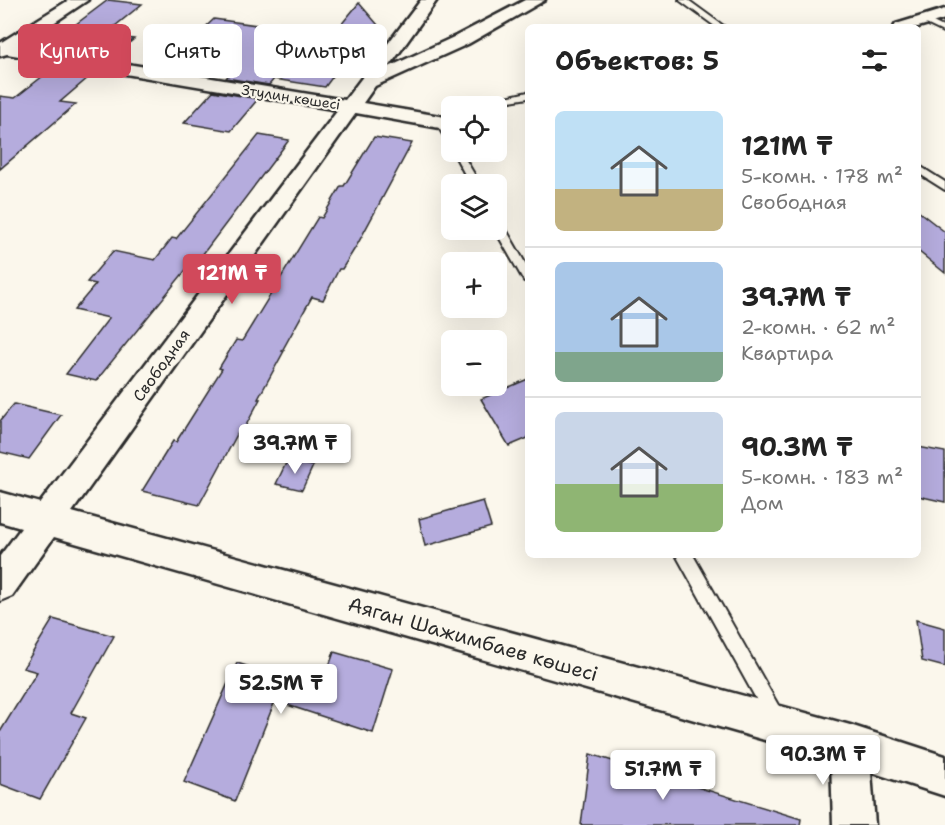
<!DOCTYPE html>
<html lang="ru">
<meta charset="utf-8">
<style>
body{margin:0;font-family:"Shantell Sans",sans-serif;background:#f6f6f6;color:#222;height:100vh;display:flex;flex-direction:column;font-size:22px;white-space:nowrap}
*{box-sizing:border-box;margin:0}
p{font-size:20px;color:#767676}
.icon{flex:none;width:33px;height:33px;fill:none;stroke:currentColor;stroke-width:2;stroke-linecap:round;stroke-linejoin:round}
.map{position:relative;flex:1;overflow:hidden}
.side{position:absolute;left:525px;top:24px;width:396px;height:534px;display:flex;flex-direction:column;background:#fff;border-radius:9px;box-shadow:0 6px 24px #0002}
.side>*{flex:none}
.guide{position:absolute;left:18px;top:24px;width:417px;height:54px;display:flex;gap:12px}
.controls{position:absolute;left:441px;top:96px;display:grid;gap:12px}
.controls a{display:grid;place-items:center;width:66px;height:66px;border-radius:9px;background:#fff;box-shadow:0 6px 24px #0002;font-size:30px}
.price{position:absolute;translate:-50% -51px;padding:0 14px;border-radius:6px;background:#fff;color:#222;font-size:20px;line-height:39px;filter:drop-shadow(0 2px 3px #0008)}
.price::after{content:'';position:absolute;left:50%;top:36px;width:18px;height:14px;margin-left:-9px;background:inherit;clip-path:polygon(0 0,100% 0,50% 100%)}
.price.current{background:#d1495b;color:#fff}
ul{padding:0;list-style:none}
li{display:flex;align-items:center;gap:18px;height:150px;padding:0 30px}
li+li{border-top:2px solid #e0e0e0}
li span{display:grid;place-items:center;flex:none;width:168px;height:120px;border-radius:9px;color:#555}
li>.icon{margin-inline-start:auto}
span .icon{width:72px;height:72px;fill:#fffc;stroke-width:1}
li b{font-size:26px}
h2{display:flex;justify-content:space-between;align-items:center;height:72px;padding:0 30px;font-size:26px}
.chip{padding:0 21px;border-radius:9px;background:#fff;box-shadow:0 6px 24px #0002;font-size:21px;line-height:54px}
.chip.current{background:#d1495b;color:#fff}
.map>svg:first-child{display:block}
</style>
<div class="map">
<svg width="945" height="825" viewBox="0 0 945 825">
<rect width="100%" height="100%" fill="#fbf7ec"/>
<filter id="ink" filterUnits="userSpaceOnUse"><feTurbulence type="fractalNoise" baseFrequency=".0167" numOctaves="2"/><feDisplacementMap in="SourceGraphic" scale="12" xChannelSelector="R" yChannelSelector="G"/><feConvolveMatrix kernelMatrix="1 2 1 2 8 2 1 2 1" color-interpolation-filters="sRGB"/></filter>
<g filter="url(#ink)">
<path fill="#b5acdd" stroke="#2b2b2b" stroke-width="1.5" d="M 108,0 L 142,4 L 104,35 L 134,39 L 110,59 L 72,53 L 79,47 L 51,43 Z
M 359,3 L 378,25 L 367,41 L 360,40 L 325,87 L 274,79 L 269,85 L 226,78 L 237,66 L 174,57 L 214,19 L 328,35 L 336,25 L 340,26 Z
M 57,65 L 96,71 L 60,102 L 76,104 L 0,169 L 0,96 L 15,98 Z
M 213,91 L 258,99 L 231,131 L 184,123 Z
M 259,135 L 289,140 L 193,267 L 189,266 L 96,381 L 66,374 L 109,318 L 74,310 L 96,284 L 87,282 L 113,251 L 155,260 L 172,238 L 176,239 Z
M 374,137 L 412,143 L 357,245 L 342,269 L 339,269 L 323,300 L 312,297 L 282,351 L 284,351 L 258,399 L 260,399 L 243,431 L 239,431 L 199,505 L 142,491 L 173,441 L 176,442 L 222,369 L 219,368 L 236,340 L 242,341 L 318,217 L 322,218 L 341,186 L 344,186 Z
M 918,211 L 945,232 L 945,273 L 918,251 Z
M 528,379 L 528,438 L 509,446 L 481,399 Z
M 14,404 L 61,415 L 29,459 L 0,452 L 0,421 Z
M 918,447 L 945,452 L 945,502 L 918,496 Z
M 287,461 L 313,466 L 302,490 L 276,484 Z
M 483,501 L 491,527 L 425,546 L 419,519 Z
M 53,619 L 114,636 L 71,713 L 86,718 L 40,799 L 0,784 L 0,732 L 37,672 L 23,668 Z
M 916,620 L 945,628 L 945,667 L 922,661 Z
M 334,652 L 393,669 L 373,733 L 275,701 L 235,801 L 184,782 L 237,663 L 321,689 Z
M 590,754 L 801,819 L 800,825 L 581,825 Z"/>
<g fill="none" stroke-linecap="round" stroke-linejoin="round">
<defs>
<path id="service" d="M 679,0 L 688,0 L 725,27 L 716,27 Z
M 925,18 L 945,28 L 945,33 L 922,22 L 921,20 Z
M 528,92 L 528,98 L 481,106 L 466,106 Z
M 452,110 L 452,118 L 445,123 L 452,133 L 452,145 L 449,144 L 435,122 Z
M 453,152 L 461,152 L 480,184 L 470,184 Z
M 918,165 L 945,182 L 945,190 L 918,173 Z
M 496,219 L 500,219 L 528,268 L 528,282 L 524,281 L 495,230 Z
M 676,555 L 693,555 L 782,712 L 785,718 L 782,724 L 776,727 L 770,724 Z"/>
<path id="minor" d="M 69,0 L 88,0 L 19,46 L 345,100 L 421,0 L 437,0 L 389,67 L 456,36 L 525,0 L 545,0 L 468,44 L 375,86 L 363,103 L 440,116 L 447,118 L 450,122 L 447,126 L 440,128 L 356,113 L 72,512 L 850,725 L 945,756 L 945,796 L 871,772 L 875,825 L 833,825 L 831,759 L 54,537 L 12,596 L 0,601 L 0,556 L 21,528 L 0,522 L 0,492 L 40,503 L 338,110 L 7,54 L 0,56 L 0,43 Z
M 945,9 L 945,19 L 918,27 L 894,27 L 896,24 Z"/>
</defs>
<use href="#service" stroke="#2b2b2b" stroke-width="4"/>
<use href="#minor" stroke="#2b2b2b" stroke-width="5"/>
<use href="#service" fill="#fbf7ec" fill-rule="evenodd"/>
<use href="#minor" fill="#fbf7ec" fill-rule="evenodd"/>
</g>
</g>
<g text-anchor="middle" stroke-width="4.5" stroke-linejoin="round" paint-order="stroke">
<g font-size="14" fill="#2b2b2b" stroke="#fbf7ec">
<text transform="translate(291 97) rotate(9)" y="5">Зтулин көшесі</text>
</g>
<g font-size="16" fill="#2b2b2b" stroke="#fbf7ec">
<text transform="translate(161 365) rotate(-54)" y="6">Свободная</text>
</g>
<g font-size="20" fill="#2b2b2b" stroke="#fbf7ec">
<text transform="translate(473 639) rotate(16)" y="7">Аяган Шажимбаев көшесі</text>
</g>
</g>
</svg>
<div class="controls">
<a><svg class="icon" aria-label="locate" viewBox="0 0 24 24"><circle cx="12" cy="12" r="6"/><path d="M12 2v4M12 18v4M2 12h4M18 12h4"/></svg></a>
<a><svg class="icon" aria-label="layers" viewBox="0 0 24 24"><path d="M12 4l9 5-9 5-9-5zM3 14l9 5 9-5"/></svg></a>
<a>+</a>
<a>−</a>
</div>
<b class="price current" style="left:232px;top:305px">121M ₸</b>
<b class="price" style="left:295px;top:475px">39.7M ₸</b>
<b class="price" style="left:281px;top:715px">52.5M ₸</b>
<b class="price" style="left:823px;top:786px">90.3M ₸</b>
<b class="price" style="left:663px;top:801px">51.7M ₸</b>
<div class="guide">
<a class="chip current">Купить</a>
<a class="chip">Снять</a>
<a class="chip">Фильтры</a>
</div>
<section class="side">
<h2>Объектов: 5<svg class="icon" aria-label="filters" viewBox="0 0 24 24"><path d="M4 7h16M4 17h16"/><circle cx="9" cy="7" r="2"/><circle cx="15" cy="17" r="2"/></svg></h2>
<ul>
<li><span style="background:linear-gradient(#bfe0f5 65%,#c2b280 0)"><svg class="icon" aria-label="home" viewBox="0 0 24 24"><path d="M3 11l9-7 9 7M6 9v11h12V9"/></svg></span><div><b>121M ₸</b><p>5-комн. · 178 m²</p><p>Свободная</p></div></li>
<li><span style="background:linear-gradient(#a9c7e8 75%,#7fa58c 0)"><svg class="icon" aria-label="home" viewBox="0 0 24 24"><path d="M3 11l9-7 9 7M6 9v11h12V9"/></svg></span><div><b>39.7M ₸</b><p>2-комн. · 62 m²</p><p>Квартира</p></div></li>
<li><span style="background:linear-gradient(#c9d6e8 60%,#8fb573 0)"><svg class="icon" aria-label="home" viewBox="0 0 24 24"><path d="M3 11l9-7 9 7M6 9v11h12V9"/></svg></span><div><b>90.3M ₸</b><p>5-комн. · 183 m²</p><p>Дом</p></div></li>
</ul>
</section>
</div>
